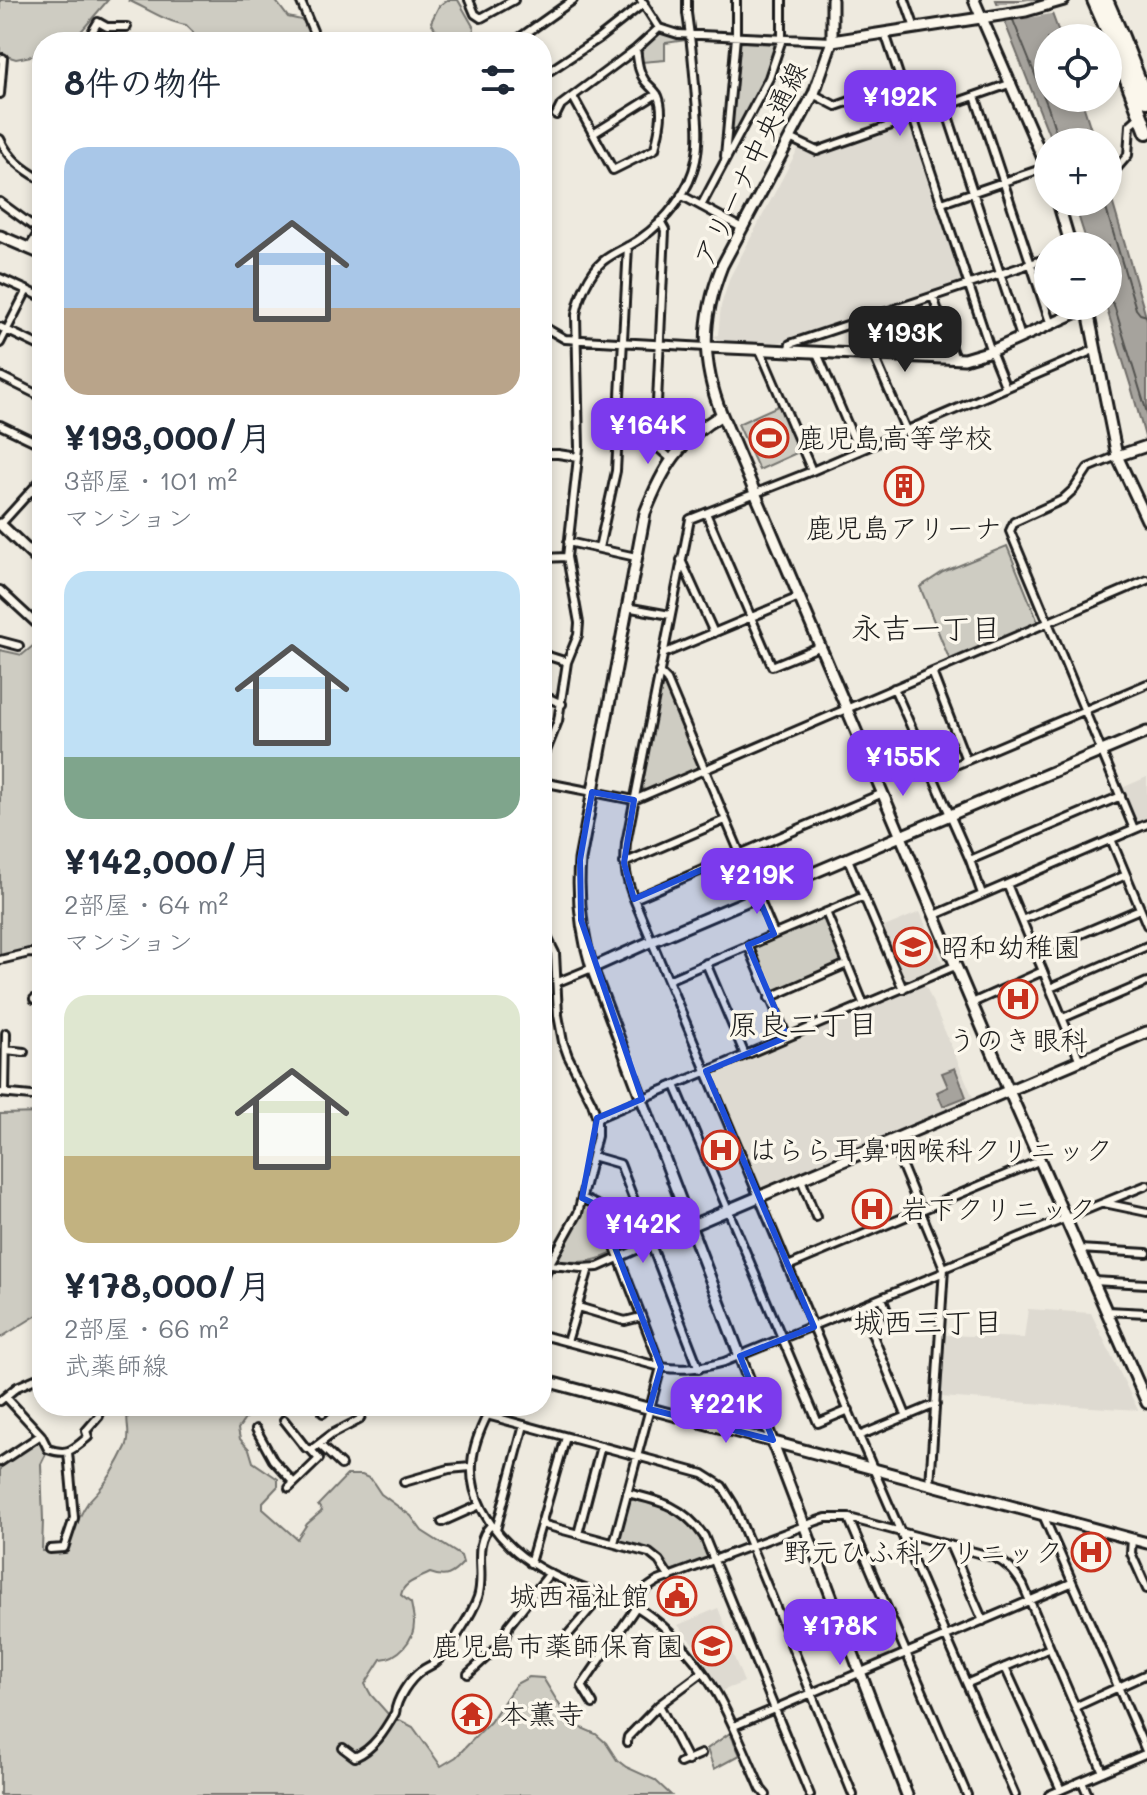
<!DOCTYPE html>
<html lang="ja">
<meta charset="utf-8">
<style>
body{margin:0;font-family:Mali,"Klee One",sans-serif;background:#f2f2f3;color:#1f2937;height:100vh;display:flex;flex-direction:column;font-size:30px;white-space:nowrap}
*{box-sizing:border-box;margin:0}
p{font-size:26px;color:#747a83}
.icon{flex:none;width:44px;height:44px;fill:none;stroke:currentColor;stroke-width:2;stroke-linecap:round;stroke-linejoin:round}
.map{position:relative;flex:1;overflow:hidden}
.side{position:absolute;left:32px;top:32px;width:520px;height:1384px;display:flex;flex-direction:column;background:#fff;border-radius:32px;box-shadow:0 4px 12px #0003}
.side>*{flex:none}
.controls{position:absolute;left:1034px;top:24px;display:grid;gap:16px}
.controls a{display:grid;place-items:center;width:88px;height:88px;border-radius:50%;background:#fff;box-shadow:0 4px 12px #0003;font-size:40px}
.price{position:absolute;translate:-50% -68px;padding:0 18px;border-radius:16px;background:#7c3aed;color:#fff;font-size:26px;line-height:52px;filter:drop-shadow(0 2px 4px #0008)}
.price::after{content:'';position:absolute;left:50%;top:48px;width:24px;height:18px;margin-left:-12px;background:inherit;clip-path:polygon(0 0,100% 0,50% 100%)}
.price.selected{background:#222;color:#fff}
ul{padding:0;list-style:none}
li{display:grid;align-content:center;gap:16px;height:424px;padding:0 32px}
li span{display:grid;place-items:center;height:248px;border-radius:24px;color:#555}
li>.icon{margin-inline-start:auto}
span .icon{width:144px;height:144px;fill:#fffc;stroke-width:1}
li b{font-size:34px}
h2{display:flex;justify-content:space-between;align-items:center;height:96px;padding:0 32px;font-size:34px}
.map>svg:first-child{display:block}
</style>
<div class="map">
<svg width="1147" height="1795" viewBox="0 0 1147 1795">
<rect width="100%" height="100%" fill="#eeeadf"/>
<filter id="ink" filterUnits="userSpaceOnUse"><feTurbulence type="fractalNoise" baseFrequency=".0125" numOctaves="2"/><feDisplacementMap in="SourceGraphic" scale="16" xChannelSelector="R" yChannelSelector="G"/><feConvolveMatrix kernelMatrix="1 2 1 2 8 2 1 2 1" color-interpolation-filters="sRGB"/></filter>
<g filter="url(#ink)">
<path fill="#dedad1" d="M 907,123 L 911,124 L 963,280 L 962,284 L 775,344 L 719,342 L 714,336 L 718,335 L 721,306 L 730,277 L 799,147 L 816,155 Z
M 1147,777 L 1147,820 L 1140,823 L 1136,822 L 1122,788 Z
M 920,912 L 944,966 L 909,981 L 905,981 L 882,928 Z
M 924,982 L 974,1100 L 763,1188 L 759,1187 L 713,1077 L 714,1072 Z
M 1028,1309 L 1091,1313 L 1138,1410 L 940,1397 L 946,1335 L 1024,1338 Z
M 718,1608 L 728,1633 L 725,1635 L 744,1682 L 722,1691 L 704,1664 L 705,1660 L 701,1654 L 678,1625 Z"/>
<path fill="#ceccc2" stroke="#75746f" stroke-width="2" d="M 0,0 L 108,0 L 72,42 L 42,42 L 42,54 L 16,59 L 0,54 Z
M 128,0 L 275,0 L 288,17 L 306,21 L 313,42 L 194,42 L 193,32 L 186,25 C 166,22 146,8 128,0 Z
M 447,0 L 458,0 L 474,28 L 472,42 L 446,42 L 445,36 L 435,29 L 431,22 L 439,6 Z
M 663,32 L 686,40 L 665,43 L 665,60 L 642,62 L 642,49 L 660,33 Z
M 741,42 L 773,44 L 776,46 L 766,74 L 735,135 L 729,134 L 738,44 Z
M 780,405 L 801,451 L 759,470 L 738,424 Z
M 1007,546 L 1038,622 L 950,661 L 920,587 L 943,572 Z
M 40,640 L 42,642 L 42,952 L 27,950 L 0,956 L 0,650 L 22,655 Z
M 665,683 L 700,765 L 698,768 L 646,791 L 640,786 L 661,684 Z
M 821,918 L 824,919 L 842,960 L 841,964 L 775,993 L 770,992 L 753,950 L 753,946 Z
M 42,1113 L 42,1312 L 0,1338 L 0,1114 Z
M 587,1205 L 594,1206 L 597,1209 L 613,1251 L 611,1254 C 594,1262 580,1263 561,1261 L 557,1258 L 584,1206 Z
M 131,1406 L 254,1406 L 238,1429 L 240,1439 L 249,1449 L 253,1462 L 278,1479 L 278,1486 L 263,1502 L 263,1509 L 297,1539 L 307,1524 L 322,1511 L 318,1505 L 347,1475 L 362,1475 L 371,1479 L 381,1494 L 411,1516 L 422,1531 L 461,1556 L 463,1563 C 452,1575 446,1579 430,1573 C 419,1579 403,1582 401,1595 L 411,1603 C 412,1609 414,1616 414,1623 C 414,1641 398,1658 381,1659 L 365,1684 L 371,1695 L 388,1714 L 413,1727 L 441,1766 L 456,1757 L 490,1722 L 516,1684 L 529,1677 L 543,1678 L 565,1714 L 577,1726 L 596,1734 L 606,1743 L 617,1760 L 626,1767 L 655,1780 L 671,1795 L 0,1795 L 0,1468 L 39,1440 L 46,1454 L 41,1464 L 43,1520 L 42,1551 L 67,1551 C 73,1535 77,1518 87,1504 C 90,1499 95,1495 99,1490 C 110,1478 119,1462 126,1447 C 133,1433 122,1419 131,1406 Z
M 632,1497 C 669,1507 692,1518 708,1554 L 707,1558 L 670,1571 L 655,1552 L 620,1541 L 618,1538 L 628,1499 Z
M 730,1733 L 740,1755 L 714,1769 L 707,1749 Z"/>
<path fill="#a6a39d" stroke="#6f6d69" stroke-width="2" d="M 996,0 L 1047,0 L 1061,38 L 1048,38 L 1048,98 L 1081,98 L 1095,142 L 1052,142 Z
M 1108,187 L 1147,320 L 1147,444 L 1132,390 L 1106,306 L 1108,306 L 1108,246 L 1088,246 L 1074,202 L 1108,202 Z
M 955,1068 L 966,1097 L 943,1106 L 937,1092 L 948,1087 L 942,1073 Z"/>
<path fill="#eeeadf" d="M 1028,0 L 1051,0 L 1056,13 L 1002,23 L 994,5 Z"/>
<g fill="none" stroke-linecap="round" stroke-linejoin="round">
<path stroke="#535250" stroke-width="2" d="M 1013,20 L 1048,107 L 1059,142
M 1104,202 L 1136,309 L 1140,314 L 1147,316
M 1108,298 L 1114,305 L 1147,413"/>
<defs>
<path id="street" d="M 300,0 L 313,31 L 315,42
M 469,0 L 475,14 L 481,18 L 514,0
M 641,0 L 659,28 L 678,34 L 832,41
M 905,0 L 915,28
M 885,33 L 989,346 L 1006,388
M 375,39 L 376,42
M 86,42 L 98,22 L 107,27 L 127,27
M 518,42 L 518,39 L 573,0
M 542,76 L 598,39 L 644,3
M 0,94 L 3,58
M 813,94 L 836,106 L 901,83
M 975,96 L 1051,325
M 573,97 L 613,170 L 655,149 C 658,133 665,113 658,96 C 655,90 649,86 645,81 C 638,71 638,61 636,49
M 945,107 L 1021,337
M 556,115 L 561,105 L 636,49 L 659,28
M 593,134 L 657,94
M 790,138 L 817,151 L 1012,83
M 0,139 C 9,159 23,169 42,180
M 725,156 L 736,37 L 736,0
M 1116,169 L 1128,155 L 1130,125 L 1139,117
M 681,195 L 742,228
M 0,202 L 37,229 L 37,235 L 29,248
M 942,203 L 1047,167
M 701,206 L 769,78 L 782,39 L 782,0
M 660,221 L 665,230 L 655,445 L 671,459
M 0,278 L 42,297
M 933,297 L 955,359
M 542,324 L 544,327 L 565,339 L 706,347
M 0,327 L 42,347
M 0,343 L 27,290
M 760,350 L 812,471
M 788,351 L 790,344 L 1048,258
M 817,353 L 859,451
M 874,356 L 906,430
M 0,376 L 42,397
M 0,425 L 42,445
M 542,454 L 558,454 L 578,457
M 1117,456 L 1088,468 L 1074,489 L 1062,500 L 1014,522 L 1010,531 L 1134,829
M 32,490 L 42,499
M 706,513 L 772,666 L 821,646
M 0,525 L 39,482 L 42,481
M 568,542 L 636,557
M 24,548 L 42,550
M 599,548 L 616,471 L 628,246
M 542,558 L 567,557
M 681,560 L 714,633
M 0,590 L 42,629
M 626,607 L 670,615
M 0,641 L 19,646
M 542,654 L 567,662
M 663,654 L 799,597
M 659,672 L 667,680 L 774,934
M 932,672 L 966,760
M 894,688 L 970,860 L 982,894
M 542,695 L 562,704
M 542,761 L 558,721 L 567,662 L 578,635 L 579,623 L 567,557 L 579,448 L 576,315 C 579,297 589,273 603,261 C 614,252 629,247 640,239 C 666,221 690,191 696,160 C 700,140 698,119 696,99 C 694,70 691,41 687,13 L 687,0
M 932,775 L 1147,684
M 542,782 L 634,800 L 1147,580
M 1111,839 L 1147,925
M 848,859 L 903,989
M 970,860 L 1121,796
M 624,863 L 725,820
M 1007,884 L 1080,1061
M 634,899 L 883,793
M 826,912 L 864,1005
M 935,915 L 1147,824
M 1022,920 L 1126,875
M 542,927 L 555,953 L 558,1015 L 563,1042 L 568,1056 L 592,1103 L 597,1118 L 597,1136 L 578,1213 L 549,1265 L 542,1284
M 748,945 L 787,1037
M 1036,953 L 1140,909
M 0,960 L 29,953 L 42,954
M 706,963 L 745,1055
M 668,980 L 864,896
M 558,982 L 592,968
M 1050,988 L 1147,946
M 769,998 L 847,964
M 34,999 L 42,995
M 972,1003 L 1043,971
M 1063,1018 L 1147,982
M 6,1050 L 24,1052
M 675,1085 L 818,1423 L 849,1410
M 0,1093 L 42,1097
M 5,1093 L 6,1033
M 597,1118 L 955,966
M 892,1142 L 944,1268 L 930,1485
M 592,1156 L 620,1164 L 699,1369
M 801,1179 L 816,1217
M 582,1198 L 599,1206 L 661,1367 L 614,1543
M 1104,1203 L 1147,1212
M 1079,1249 L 1147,1253
M 542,1264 L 581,1268 L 598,1267 L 690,1226
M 788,1266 L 1041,1160
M 944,1268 L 1147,1185
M 1093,1281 L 1147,1284
M 882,1298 L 891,1321
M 578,1307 L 625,1321 L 641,1317
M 861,1307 L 906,1415
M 1107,1311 L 1147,1313
M 542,1335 L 661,1367 C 683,1371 702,1368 724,1362 L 942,1273
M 567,1342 L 589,1268
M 6,1397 L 41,1435 L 48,1449 C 68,1456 73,1450 88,1437 L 86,1431 L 99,1416
M 0,1401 L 17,1387 L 42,1376
M 492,1406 C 473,1441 463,1472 482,1509 C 508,1558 552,1578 602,1595 C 613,1599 626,1601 637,1607 C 648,1614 660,1623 670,1633 C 718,1679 735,1731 761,1789 L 766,1795
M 323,1413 L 330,1406
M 487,1415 L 703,1474 L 722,1486 L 734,1505 L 853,1795
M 284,1420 L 306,1448 L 311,1450
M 256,1429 L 273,1460 L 294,1483
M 859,1436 L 936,1404
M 319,1444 L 341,1465
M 0,1462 L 41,1435
M 404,1482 L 449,1469 L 471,1467
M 289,1488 L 319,1459 L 311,1450 L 332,1434 L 359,1420 L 366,1406
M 627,1493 C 661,1501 683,1506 704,1536 L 810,1795
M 1043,1515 L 1147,1753
M 849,1519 L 967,1795
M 442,1522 L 480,1505
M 541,1524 L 649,1553 L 659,1561 L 670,1578
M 496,1530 L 524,1425
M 578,1534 L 601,1446
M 1132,1539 L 1131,1553 L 1147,1589
M 950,1545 L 983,1621
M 50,1549 L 64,1548 L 74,1518 L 68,1452
M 530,1563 L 566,1437
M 554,1651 L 602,1595
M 1005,1667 L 1061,1790
M 468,1674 L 500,1645 L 505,1637 L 509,1625 L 550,1573
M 968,1683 L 1050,1648
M 593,1704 L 582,1686 L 634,1610 C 635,1596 646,1588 658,1581 L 817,1521 L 826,1518 L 849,1518 L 993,1557 C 1007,1563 1015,1572 1023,1585 L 1103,1772
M 659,1705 L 688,1761
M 1075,1707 L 1147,1674
M 734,1726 L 1071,1583
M 627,1742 L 628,1737 L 659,1705 L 703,1672
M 343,1748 L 355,1757 C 374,1749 385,1730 395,1713 C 397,1698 409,1680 421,1671 C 426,1667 433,1665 437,1661 C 449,1651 473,1612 478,1597 C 486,1573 471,1545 491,1525
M 680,1763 L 701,1754
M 1082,1781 L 1088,1795
M 1015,1795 L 859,1436 L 634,899 C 625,876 624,867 626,843 L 690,519 L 812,471 L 1096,349
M 1049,1795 L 1147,1753"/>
<path id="secondary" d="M 832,0 L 832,41 L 814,93 L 722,266 C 701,319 701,363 722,415 L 1006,1084 L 1147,1403
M 974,0 L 1048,170
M 832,41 L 1026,11 L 1064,0
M 1058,202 L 1071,246
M 0,236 L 42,254
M 1087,306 L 1117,456 L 1147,520
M 706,347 L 964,359 L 991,351 L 1087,308
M 722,415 C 680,438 662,470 645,513 L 580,860 C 577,898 581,932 592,968 L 907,1795
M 1117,456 L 1147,446
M 0,524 L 42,564
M 592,968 L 652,941 L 1147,732
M 690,1226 L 1147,1032
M 542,1380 C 744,1433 945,1489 1147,1543"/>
<path id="highway" d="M 1094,0 L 1113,43 L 1147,132
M 1106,0 L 1122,37 L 1147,101"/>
</defs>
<use href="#street" stroke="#1c1c1c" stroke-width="12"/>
<use href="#secondary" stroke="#1c1c1c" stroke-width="15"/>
<use href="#highway" stroke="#1c1c1c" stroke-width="18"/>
<use href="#street" stroke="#fbf7ec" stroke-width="6"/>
<use href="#secondary" stroke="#fbf7ec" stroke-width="9"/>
<use href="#highway" stroke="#fbf7ec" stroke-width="12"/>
</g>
</g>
<path fill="#1d4ed8" fill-opacity="0.2" stroke="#1d4ed8" stroke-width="6" stroke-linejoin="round" d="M 592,792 L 634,800 L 624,863 L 634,899 L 740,853 L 774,934 L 748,945 L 787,1037 L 706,1071 L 814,1327 L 740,1356 L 773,1440 L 649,1409 L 661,1367 L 599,1206 L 582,1198 L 597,1118 L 642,1099 L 581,920 L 580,860 Z"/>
<defs>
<symbol id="stadium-ring" viewBox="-11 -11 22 22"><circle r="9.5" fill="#fbf7ec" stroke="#c8321e" stroke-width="1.5"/><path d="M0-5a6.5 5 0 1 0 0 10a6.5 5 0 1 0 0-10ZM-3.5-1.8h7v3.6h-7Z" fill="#c8321e"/></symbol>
<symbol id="building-ring" viewBox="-11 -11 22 22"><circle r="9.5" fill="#fbf7ec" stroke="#c8321e" stroke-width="1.5"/><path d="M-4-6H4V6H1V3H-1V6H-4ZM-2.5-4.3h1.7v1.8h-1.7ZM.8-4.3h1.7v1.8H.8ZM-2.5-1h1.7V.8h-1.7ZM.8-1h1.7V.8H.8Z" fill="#c8321e"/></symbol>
<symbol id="school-ring" viewBox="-11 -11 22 22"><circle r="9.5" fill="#fbf7ec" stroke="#c8321e" stroke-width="1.5"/><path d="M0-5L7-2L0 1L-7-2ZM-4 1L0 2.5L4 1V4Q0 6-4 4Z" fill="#c8321e"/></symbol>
<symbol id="hospital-ring" viewBox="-11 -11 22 22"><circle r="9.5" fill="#fbf7ec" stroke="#c8321e" stroke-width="1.5"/><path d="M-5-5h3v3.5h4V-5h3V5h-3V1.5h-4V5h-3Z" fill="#c8321e"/></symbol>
<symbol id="civic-ring" viewBox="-11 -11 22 22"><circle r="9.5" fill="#fbf7ec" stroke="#c8321e" stroke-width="1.5"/><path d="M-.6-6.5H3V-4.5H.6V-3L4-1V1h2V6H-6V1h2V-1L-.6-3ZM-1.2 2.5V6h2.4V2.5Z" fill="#c8321e"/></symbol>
<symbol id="temple-ring" viewBox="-11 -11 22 22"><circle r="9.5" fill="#fbf7ec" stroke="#c8321e" stroke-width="1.5"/><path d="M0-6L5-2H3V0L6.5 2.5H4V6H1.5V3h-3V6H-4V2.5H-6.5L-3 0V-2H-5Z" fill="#c8321e"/></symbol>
</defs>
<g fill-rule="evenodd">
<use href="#stadium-ring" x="747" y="416" width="44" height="44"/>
<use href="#building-ring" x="882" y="464" width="44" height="44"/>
<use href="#school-ring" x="891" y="925" width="44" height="44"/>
<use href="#hospital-ring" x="996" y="977" width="44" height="44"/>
<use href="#hospital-ring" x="699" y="1128" width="44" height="44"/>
<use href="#hospital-ring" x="850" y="1187" width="44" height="44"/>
<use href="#hospital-ring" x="1069" y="1530" width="44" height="44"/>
<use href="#civic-ring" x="655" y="1574" width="44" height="44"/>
<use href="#school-ring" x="690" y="1624" width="44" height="44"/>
<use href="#temple-ring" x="450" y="1692" width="44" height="44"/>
</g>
<g text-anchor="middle" stroke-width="7" stroke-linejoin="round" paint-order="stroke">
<g font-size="28" fill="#1c1c1c" stroke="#fbf7ec">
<text transform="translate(750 164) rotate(-64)" y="10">アリーナ中央通線</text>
</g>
<g font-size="28" fill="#1c1c1c" stroke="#fbf7ec" text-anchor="start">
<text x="797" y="448">鹿児島高等学校</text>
<text x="904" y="538" text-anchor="middle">鹿児島アリーナ</text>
<text x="941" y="957">昭和幼稚園</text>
<text x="1018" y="1050" text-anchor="middle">うのき眼科</text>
<text x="749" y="1160">はらら耳鼻咽喉科クリニック</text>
<text x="900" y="1219">岩下クリニック</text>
<text x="1063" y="1562" text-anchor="end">野元ひふ科クリニック</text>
<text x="649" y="1606" text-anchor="end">城西福祉館</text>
<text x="684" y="1656" text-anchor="end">鹿児島市薬師保育園</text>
<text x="500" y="1724">本薫寺</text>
</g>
<g font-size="30" fill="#1c1c1c" stroke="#fbf7ec">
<text x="926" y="639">永吉一丁目</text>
<text x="803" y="1035">原良二丁目</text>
<text x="928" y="1333">城西三丁目</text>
</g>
</g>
</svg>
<div class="controls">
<a><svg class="icon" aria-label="locate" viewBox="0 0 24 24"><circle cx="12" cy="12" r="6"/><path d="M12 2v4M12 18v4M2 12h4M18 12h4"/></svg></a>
<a>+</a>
<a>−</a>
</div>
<b class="price" style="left:900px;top:138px">¥192K</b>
<b class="price selected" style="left:905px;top:374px">¥193K</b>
<b class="price" style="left:648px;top:466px">¥164K</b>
<b class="price" style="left:903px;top:798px">¥155K</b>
<b class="price" style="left:757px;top:916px">¥219K</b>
<b class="price" style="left:643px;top:1265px">¥142K</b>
<b class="price" style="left:726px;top:1445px">¥221K</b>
<b class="price" style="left:840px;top:1667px">¥178K</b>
<section class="side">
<h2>8件の物件<svg class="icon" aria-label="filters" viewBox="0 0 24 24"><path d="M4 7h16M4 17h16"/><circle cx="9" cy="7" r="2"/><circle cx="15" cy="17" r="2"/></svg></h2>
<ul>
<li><span style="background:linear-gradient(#a9c7e8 65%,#b9a48a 0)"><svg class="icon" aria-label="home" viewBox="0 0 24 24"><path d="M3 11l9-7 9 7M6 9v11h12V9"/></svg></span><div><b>¥193,000/月</b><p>3部屋 · 101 m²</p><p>マンション</p></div></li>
<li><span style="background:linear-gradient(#bfe0f5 75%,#7fa58c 0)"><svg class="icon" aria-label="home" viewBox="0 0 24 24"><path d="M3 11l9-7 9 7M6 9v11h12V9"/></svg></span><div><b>¥142,000/月</b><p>2部屋 · 64 m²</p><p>マンション</p></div></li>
<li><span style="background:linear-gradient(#dfe7d0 65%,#c2b280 0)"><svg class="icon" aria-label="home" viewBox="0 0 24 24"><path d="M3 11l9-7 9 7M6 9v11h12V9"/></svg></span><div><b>¥178,000/月</b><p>2部屋 · 66 m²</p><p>武薬師線</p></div></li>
</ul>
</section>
</div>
